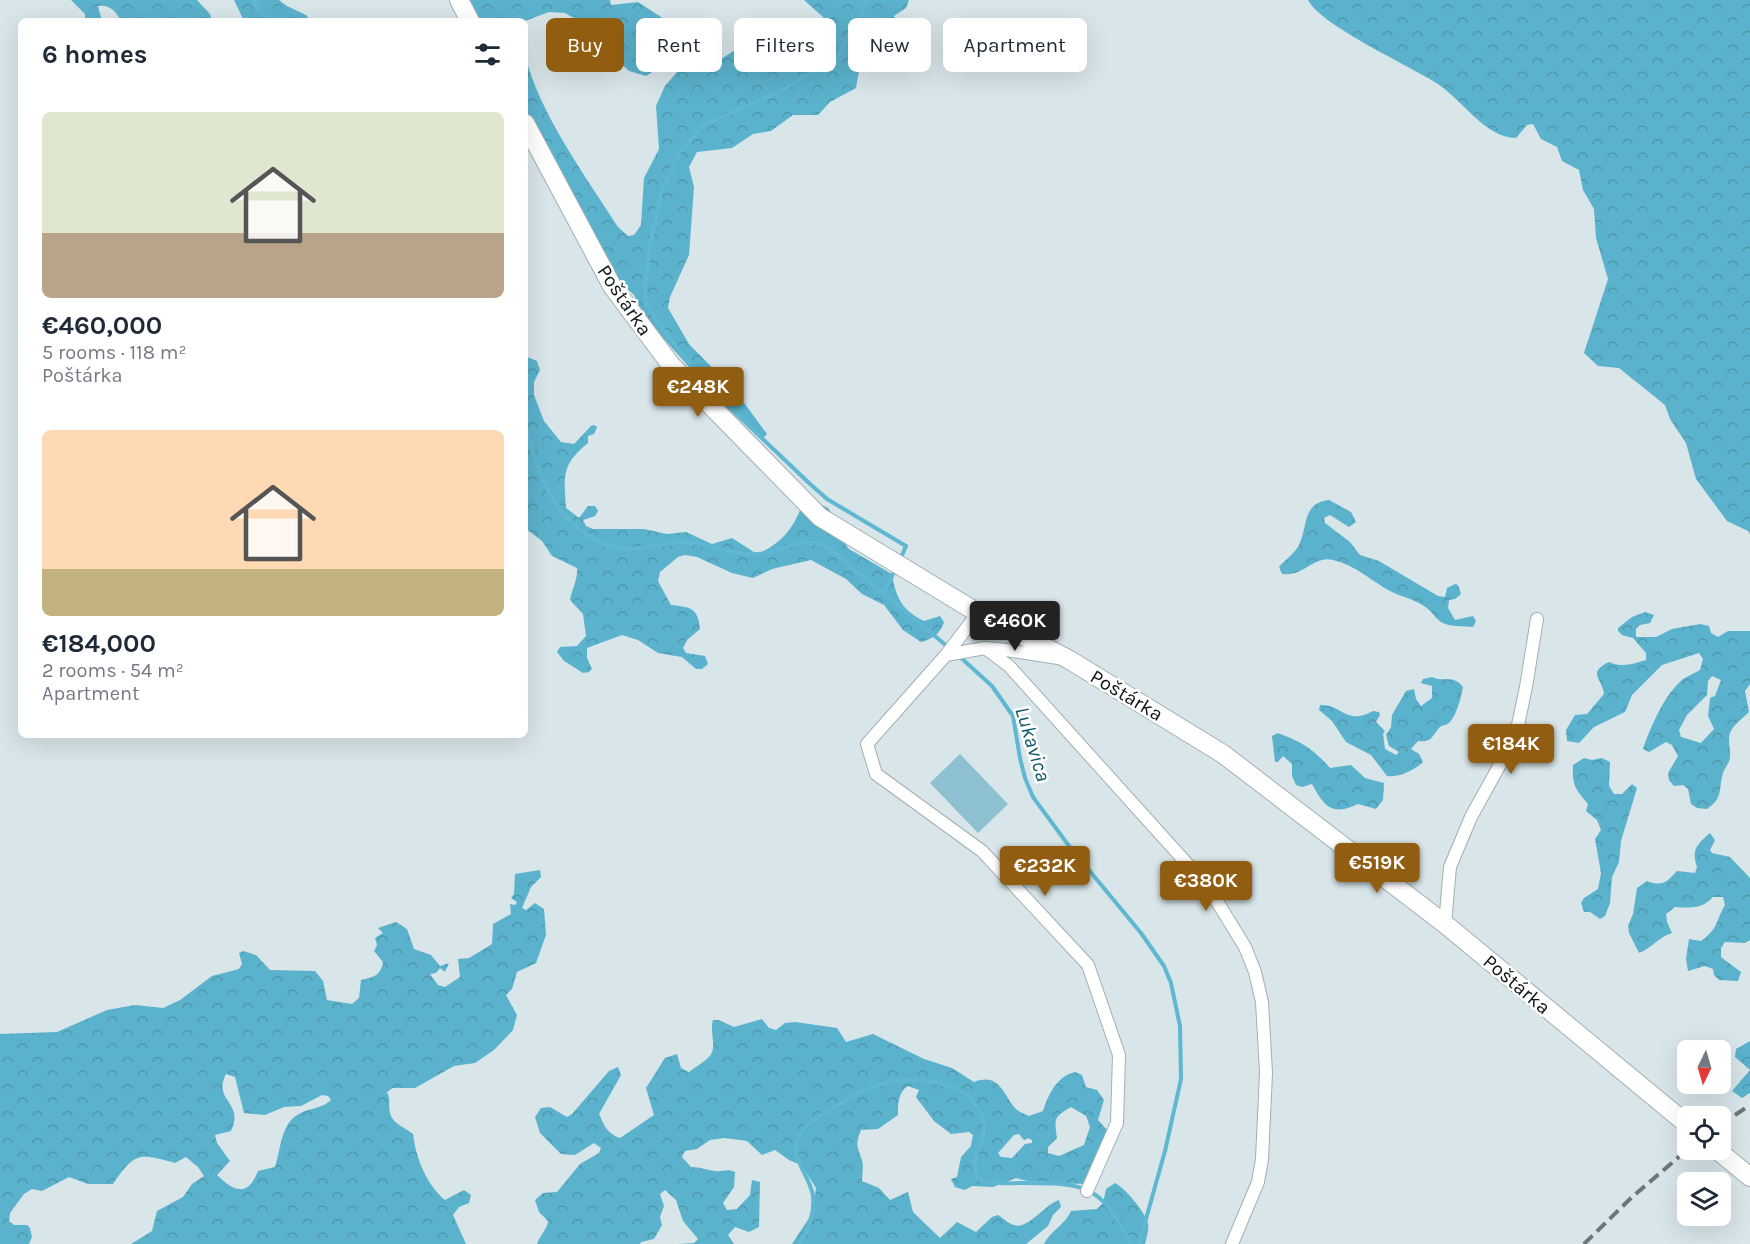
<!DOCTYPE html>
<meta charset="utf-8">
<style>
body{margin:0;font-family:Karla,sans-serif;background:#f2f2f3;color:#1f2937;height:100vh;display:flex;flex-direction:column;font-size:22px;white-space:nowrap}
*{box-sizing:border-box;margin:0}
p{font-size:20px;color:#747a83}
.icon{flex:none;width:33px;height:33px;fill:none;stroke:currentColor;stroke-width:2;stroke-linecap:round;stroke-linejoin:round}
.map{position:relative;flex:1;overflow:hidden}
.drawer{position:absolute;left:18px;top:18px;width:510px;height:720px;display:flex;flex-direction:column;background:#fff;border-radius:9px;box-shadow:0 6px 24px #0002}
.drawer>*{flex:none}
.top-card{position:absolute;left:546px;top:18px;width:570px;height:54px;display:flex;gap:12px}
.needle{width:39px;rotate:185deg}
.fabs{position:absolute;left:1677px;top:1040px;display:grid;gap:12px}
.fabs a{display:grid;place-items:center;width:54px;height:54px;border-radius:9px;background:#fff;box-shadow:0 6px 24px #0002;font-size:30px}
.price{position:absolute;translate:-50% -51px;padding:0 14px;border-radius:6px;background:#915d10;color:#fff;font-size:20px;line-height:39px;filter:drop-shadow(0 2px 3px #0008)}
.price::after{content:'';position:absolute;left:50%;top:36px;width:18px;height:14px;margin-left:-9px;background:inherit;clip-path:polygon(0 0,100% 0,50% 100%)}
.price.on{background:#222;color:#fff}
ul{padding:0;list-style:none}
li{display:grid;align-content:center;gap:12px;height:318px;padding:0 24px}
li span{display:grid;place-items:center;height:186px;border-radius:9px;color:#555}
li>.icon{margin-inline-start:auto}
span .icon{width:108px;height:108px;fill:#fffc;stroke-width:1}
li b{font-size:26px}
h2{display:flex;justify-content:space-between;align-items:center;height:72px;padding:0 24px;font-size:26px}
.chip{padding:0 21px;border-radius:9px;background:#fff;box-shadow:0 6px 24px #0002;font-size:21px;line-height:54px}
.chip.on{background:#915d10;color:#fff}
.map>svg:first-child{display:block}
</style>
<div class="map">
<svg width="1750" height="1244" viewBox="0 0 1750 1244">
<defs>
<pattern id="forest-crowns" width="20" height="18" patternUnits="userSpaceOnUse" patternTransform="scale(1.5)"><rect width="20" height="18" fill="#5bb2cc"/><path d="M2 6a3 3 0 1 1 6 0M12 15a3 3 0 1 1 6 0" fill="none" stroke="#4e98ae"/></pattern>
</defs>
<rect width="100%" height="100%" fill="#d8e5e9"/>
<path fill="url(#forest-crowns)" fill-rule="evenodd" d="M 71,0 L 197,0 L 210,14 L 212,21 L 121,21 C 116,11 109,4 98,6 L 102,21 L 85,21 L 85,14 Z
M 234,0 L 279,0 L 287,6 L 306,15 L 311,21 L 244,21 Z
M 462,0 L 610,0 L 611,5 L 638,2 L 667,21 L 675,32 C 672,50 662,67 646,76 L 629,71 L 618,61 L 603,35 L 565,13 L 549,12 L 525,21 L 469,21 Z
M 804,0 L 909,0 L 906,8 L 894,16 L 903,39 L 899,53 L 880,63 L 860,65 L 856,88 L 830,102 L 818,115 L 793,115 L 771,131 L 753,134 L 732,148 L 697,152 L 689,167 L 694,187 L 689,255 L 670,297 L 668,308 L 689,344 L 737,393 L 767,434 L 762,439 L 718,399 L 645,318 L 634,295 L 619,281 L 599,250 L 525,119 L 525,55 C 540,115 585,175 618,227 L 628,236 L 634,235 L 641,225 L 644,178 L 659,149 L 656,106 L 665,86 L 683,65 L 693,58 L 721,59 L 775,24 L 794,26 L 813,39 L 820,40 L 822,37 L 823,17 Z
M 1308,0 L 1750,0 L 1750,534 L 1748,531 L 1727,521 L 1696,479 L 1686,443 L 1670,419 L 1665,405 L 1619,368 L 1598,366 L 1584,353 L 1608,279 L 1596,238 L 1594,209 L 1583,190 L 1579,170 L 1562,161 L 1557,147 L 1541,139 L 1533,124 L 1527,125 L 1516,138 C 1486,138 1462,100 1438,84 C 1410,66 1320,25 1308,0 Z
M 525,356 L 537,361 L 540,370 L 534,382 L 534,395 L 544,421 L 561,442 L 574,444 L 591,426 L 594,425 L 597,427 L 594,434 L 588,436 L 588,443 C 561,465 564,476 566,508 L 579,518 L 588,506 L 595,506 L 598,511 L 595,516 L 583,520 L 586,526 L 593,529 L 644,529 L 667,534 L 686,532 L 712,544 L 732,538 L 757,554 C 779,545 792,531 801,508 L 814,501 L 828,508 L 834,517 L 839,536 L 849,549 L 892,574 C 896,597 901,610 924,621 L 940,616 L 944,622 C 941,633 931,640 921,642 L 903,630 L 884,605 L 862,594 L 846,579 L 811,560 L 772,569 L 753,578 L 732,573 L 697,557 L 685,555 L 678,557 L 660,572 L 658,581 L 671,605 C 691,607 698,608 700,629 L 687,640 L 683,648 L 686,653 L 705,656 L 708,664 L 702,669 L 696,669 L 682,657 L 658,653 L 638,640 L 622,635 L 587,648 L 587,658 L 592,669 L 589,672 L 583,673 L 564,661 L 557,652 L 560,647 L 577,646 L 586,636 L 583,614 L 570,600 C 572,589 578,579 577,568 L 552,556 L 542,541 L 525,528 Z
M 1329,500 L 1351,512 L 1356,522 L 1349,527 L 1330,515 L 1324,518 L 1325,523 L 1350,542 L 1360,555 L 1379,561 L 1438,596 L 1445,597 L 1447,588 L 1455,584 L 1458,585 L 1461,594 L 1455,599 L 1449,600 L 1448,608 L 1455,620 L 1473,616 L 1476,621 L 1473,627 C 1464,626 1448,627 1441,622 C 1435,618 1431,610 1424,606 C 1412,598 1401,597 1390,591 C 1370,580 1357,566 1333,560 C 1314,555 1304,577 1282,574 L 1279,567 C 1285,560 1295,553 1299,545 C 1308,526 1302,503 1329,500 Z
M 1645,612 L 1654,615 L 1650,623 L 1640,625 L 1636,629 L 1636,637 L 1656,637 L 1672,629 L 1700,624 L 1709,626 L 1711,633 L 1718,637 L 1728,631 L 1750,631 L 1750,684 L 1745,691 L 1749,712 C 1744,717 1736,723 1732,729 C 1726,738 1731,748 1730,756 C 1730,763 1725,767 1723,773 C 1718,790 1724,797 1707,809 L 1697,808 L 1691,804 L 1688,789 L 1683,785 L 1674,786 L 1669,780 L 1668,773 L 1678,756 L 1672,745 L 1666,742 L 1649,752 L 1643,749 C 1651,726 1664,695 1683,679 C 1688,676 1695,673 1700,670 L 1703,659 L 1699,653 L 1662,665 L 1632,695 L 1625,712 L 1594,727 L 1579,743 L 1567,741 L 1566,730 L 1575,715 L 1587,714 L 1604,694 C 1603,679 1586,673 1609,662 C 1622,668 1633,664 1646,660 L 1646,653 L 1633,638 L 1622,635 L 1618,631 L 1618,628 L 1632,617 ZM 1712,676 L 1721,680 L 1715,696 L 1710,698 L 1708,716 L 1714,729 L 1701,743 L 1681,737 L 1679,730 L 1687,715 L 1707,695 L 1708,681 Z
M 1432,677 C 1444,683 1453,674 1463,687 C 1461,697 1457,715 1449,723 C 1446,725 1443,725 1440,727 C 1432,735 1433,743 1418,741 L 1411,749 L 1419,754 L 1423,762 C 1415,770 1398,778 1387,776 L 1371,755 L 1346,742 L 1332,721 L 1319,710 L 1320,705 C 1342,704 1346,726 1373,711 L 1379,712 L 1380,715 L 1376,722 L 1385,731 L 1383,734 L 1385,749 L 1396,755 L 1399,752 L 1389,746 L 1386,735 L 1391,727 L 1392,715 L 1406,691 L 1414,689 L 1416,699 L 1421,706 L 1432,698 L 1432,686 L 1421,683 L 1423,679 Z
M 1278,733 C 1303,743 1311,747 1330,768 L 1351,765 L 1365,778 L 1384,783 L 1383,800 L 1376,809 L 1358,804 C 1332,816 1325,808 1312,784 L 1302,787 L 1296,785 L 1292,776 L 1292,764 L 1283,756 L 1278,762 L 1275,762 L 1272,736 Z
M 1584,758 L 1592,760 L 1602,758 L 1610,762 L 1609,786 L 1614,794 L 1622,794 L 1632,784 L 1637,788 L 1621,841 L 1619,862 L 1612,877 L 1610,903 L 1605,916 L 1600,919 L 1590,912 L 1584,912 L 1581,903 L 1584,898 L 1598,889 L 1601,873 L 1595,839 L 1601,830 L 1597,820 L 1586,811 L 1588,804 C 1575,789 1572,785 1573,765 Z
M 1710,833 L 1715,840 L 1710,850 L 1712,853 L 1730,857 L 1750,878 L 1750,940 L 1745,943 L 1725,942 L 1721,948 L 1721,957 L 1741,972 L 1738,981 L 1719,980 L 1714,975 L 1713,969 L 1705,966 L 1688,971 L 1686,959 L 1689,939 L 1701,941 C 1719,928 1715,922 1725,905 L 1723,897 L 1713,897 C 1702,909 1691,908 1675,907 L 1666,914 L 1667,922 L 1672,933 C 1657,938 1652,948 1639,953 L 1629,933 L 1628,926 L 1633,914 L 1637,888 L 1647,881 C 1662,887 1667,882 1677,871 L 1695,873 L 1697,867 C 1691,850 1697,844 1710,833 Z
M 540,870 L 541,877 L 531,887 L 522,908 L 526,910 L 535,903 L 544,909 L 546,935 L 536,963 L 517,972 L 512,989 L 506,995 L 517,1015 L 513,1030 L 494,1050 L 475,1063 L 454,1066 L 415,1088 L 393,1088 L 387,1092 C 391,1100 388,1105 390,1113 C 392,1123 405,1128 413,1134 C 416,1158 426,1184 445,1200 L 464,1190 L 471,1195 L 469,1203 L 459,1207 L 453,1215 L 466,1244 L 131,1244 L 152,1231 L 157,1211 L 183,1197 L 192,1184 L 204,1176 L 198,1167 L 186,1157 L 175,1163 C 139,1153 135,1152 113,1184 L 88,1184 L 69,1177 L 42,1191 L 32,1189 L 24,1194 L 10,1213 L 9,1221 L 14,1225 L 27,1225 L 30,1228 L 32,1237 L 29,1244 L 0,1244 L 0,1034 L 57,1032 L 107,1010 L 135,1005 L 163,1008 L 180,1000 L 212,976 L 239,969 L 242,964 L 239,953 L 243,951 L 256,955 L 270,970 L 315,971 L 323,981 L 327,1000 L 352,1004 L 359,998 L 361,980 C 373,977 381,976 383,962 L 374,951 L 377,945 L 375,938 L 383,933 L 378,928 L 396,922 L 407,929 L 414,949 L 431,955 L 440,966 L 449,963 L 445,972 L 440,968 L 436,973 L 430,974 L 438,985 L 445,987 L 460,977 L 458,959 L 469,958 L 492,944 L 493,924 L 511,914 L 510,904 L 515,905 L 517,902 L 511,898 L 514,894 L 515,874 ZM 226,1074 L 235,1077 L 244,1113 L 265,1115 L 284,1107 L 301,1106 L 322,1095 L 328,1096 L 331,1100 C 324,1107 314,1108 305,1111 C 280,1120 282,1146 275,1167 L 258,1171 C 248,1197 234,1192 217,1175 L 230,1161 L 217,1143 L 215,1135 L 231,1131 C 245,1102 212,1101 226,1074 Z
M 762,1019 L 769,1028 L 776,1030 L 785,1023 L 795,1022 L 837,1028 L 846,1042 L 873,1034 L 924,1059 L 952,1068 L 974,1082 C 1000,1072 1003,1095 1016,1109 C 1019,1112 1025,1114 1029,1116 L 1043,1111 C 1048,1095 1057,1076 1075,1072 L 1082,1075 L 1086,1087 L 1097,1090 L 1104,1100 L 1098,1120 L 1107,1130 L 1110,1139 L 1090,1183 C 1074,1185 1065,1183 1050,1182 C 1035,1181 1031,1183 1016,1178 L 993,1187 L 972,1186 L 965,1190 L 955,1187 L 951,1179 L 957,1177 L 961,1157 L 971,1146 L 973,1135 L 969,1132 L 951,1134 L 934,1121 L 916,1097 L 919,1090 L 908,1086 C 898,1092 898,1104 898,1115 L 878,1129 L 861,1130 C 855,1145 857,1146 862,1160 C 864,1166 862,1174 862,1181 L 879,1188 L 890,1200 L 908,1192 L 913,1212 L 940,1238 L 957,1222 L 976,1232 L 992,1217 L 998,1215 C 1003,1218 1009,1224 1014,1225 C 1028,1230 1045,1204 1059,1200 L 1061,1207 L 1053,1215 L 1048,1226 L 1026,1244 L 792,1244 L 813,1212 L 816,1188 L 801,1165 L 789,1160 L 775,1150 L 762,1155 L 747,1141 L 725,1138 L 710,1140 L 697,1149 L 685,1151 L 682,1157 L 691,1167 C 700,1167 707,1170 715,1171 C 723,1172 727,1168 735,1172 L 734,1187 L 723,1203 L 727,1210 L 737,1209 L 750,1195 L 752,1180 L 760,1182 L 759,1227 L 749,1232 L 735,1227 L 728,1235 L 734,1244 L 679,1244 L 694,1243 L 698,1239 L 683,1221 L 676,1200 L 665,1190 L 660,1194 L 664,1206 L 660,1217 L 662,1225 L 654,1239 L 641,1242 L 640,1244 L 537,1244 C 540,1235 547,1230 548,1221 L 539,1212 L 535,1200 L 543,1193 L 557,1192 L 580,1164 L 599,1153 L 601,1148 L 594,1143 L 575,1155 L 561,1154 L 540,1133 L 535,1117 L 541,1108 L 550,1107 L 567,1117 L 572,1114 L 609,1071 L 618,1067 L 621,1075 L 599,1114 C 604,1125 607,1134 620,1138 L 654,1115 L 646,1088 L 665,1058 L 677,1054 L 681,1068 L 689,1072 C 695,1067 703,1063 709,1057 C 718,1048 709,1032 713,1020 L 719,1020 L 734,1027 ZM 1071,1107 L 1086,1116 L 1090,1127 L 1084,1145 L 1059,1156 L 1048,1153 L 1048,1147 L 1057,1138 C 1054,1118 1054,1117 1071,1107 ZM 1019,1134 L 1024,1140 L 1028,1138 L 1032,1140 L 1032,1143 L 1025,1144 L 1012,1158 L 1001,1157 L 998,1153 L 1014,1135 Z
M 1750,1041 L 1750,1093 L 1742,1098 L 1732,1091 L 1750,1070 L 1735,1057 L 1736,1049 Z
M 1115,1183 C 1126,1189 1142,1209 1147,1220 C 1150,1227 1147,1236 1145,1244 L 1044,1244 C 1050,1231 1065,1225 1071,1211 L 1097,1209 L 1103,1203 L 1106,1189 Z"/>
<path fill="#8dc1d1" d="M 960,754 L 1008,804 L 978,833 L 930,783 Z"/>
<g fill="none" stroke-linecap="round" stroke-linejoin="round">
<path stroke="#5fb7d1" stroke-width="4" d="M 254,0 C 256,12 265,16 275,21
M 867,0 L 852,34 L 836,58 L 777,93 L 705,124 L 680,151 L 662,190 L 650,244 L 645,288 L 646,302 L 658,323 L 707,386 L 809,483 L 827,499 L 906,546 L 900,560
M 525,426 C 532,446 537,470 548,490 C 562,518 592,546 624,549 C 645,550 663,543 683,542 C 709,542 733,557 759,554 C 779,553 800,536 821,545 C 836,551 849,565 861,575 C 891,599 920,623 949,648
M 884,593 L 895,570
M 959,656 L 992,686 L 1013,716 L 1020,758 L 1025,778 L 1033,797 L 1069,846 L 1141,933 L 1164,966 L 1171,983 L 1180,1026 L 1181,1079 L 1165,1151 L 1139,1244
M 800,1244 C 808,1229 815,1213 813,1196 C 811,1178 790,1157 797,1140 C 802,1126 818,1117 830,1110 C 867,1086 898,1072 942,1084 C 952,1087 963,1090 970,1098 C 976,1105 982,1113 984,1122 C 987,1143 966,1160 978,1178 C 991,1185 1006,1183 1020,1183 C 1085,1183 1100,1183 1131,1244"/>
<defs>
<path id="street" d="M 978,613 L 946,655 L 985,648 L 1006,650 L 1058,658
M 985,648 L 1009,666 L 1190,867 L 1218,903 L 1245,947 L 1255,972 L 1262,1002 L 1266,1073 L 1262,1159 L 1258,1182 L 1232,1244
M 946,655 L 867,744 L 876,774 L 982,851 L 1088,965 L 1119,1055 L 1117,1123 L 1087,1191
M 1445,924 L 1450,867 L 1471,817 L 1503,759 L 1518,725 L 1526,687 L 1537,619"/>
<path id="secondary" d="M 459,0 L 470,21
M 525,123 L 612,286 L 671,365 L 820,517 L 978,613 L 1068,659 L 1223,754 L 1445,924 L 1688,1125
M 1716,1149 L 1750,1177"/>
</defs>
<use href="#street" stroke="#a2afb3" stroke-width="14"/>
<use href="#secondary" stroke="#a2afb3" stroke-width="20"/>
<use href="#street" stroke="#fff" stroke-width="12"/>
<use href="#secondary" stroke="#fff" stroke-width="18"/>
<path stroke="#6d7678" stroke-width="4" stroke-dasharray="12 6" stroke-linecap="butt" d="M 1720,1125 L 1750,1105
M 1584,1244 L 1631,1198 L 1688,1149"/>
</g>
<g text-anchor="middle" stroke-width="5" stroke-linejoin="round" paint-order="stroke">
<g font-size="20" fill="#101516" stroke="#fff">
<text transform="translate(625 300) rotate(56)" y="7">Poštárka</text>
<text transform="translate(1127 695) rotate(31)" y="7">Poštárka</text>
<text transform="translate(1517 984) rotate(40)" y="7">Poštárka</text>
</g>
<g font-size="21" font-style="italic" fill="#0f596b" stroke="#fff">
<text transform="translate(1033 744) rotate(73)" y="7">Lukavica</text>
</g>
</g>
</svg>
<div class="fabs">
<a><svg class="needle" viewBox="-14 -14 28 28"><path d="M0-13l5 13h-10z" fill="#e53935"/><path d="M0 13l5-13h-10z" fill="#747a83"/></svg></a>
<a><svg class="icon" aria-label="locate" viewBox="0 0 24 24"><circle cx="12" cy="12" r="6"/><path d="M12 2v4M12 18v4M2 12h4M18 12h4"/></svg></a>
<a><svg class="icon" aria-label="layers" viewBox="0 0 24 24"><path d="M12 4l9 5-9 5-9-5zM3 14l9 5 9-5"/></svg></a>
</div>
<b class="price" style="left:698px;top:418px">€248K</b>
<b class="price on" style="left:1015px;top:652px">€460K</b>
<b class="price" style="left:1511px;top:775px">€184K</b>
<b class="price" style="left:1377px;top:894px">€519K</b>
<b class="price" style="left:1045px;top:897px">€232K</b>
<b class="price" style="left:1206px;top:912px">€380K</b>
<div class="top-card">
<a class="chip on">Buy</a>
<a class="chip">Rent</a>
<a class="chip">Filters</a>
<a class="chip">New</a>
<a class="chip">Apartment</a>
</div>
<section class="drawer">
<h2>6 homes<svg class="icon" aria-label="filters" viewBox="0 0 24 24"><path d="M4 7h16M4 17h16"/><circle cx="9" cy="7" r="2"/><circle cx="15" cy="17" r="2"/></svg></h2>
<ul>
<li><span style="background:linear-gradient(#dfe7d0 65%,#b9a48a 0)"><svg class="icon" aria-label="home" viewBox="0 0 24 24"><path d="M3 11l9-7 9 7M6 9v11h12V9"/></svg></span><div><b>€460,000</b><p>5 rooms · 118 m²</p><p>Poštárka</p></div></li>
<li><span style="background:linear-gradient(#ffd9b3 75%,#c2b280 0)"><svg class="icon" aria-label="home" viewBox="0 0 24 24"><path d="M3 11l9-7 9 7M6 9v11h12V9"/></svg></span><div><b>€184,000</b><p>2 rooms · 54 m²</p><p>Apartment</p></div></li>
</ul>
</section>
</div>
